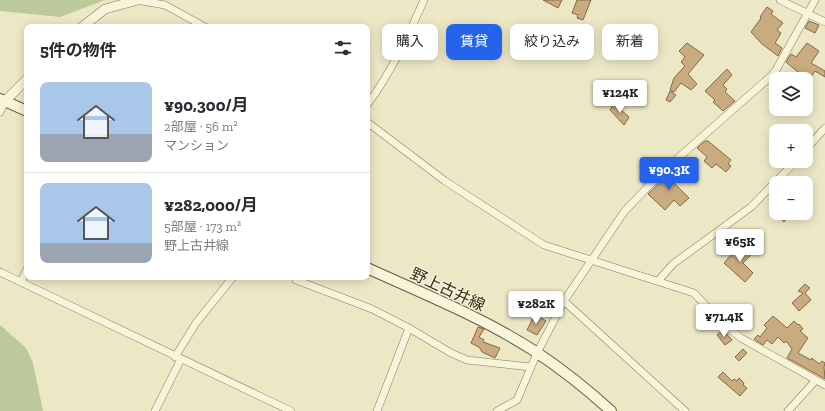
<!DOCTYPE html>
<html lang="ja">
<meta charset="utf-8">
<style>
body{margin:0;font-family:"Zilla Slab","Noto Sans JP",serif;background:#f2f2f3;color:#2b2b33;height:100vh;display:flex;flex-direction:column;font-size:15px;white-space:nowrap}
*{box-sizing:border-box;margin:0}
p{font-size:13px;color:#7c7c81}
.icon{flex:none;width:22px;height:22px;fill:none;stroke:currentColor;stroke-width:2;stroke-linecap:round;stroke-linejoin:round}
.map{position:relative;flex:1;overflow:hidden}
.side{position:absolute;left:24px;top:24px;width:346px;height:256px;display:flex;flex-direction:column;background:#fff;border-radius:8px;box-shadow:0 2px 10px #0003}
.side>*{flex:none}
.guide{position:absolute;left:382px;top:24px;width:380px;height:36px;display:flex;gap:8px}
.controls{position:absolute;left:769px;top:72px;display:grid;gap:8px}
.controls a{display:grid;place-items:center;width:44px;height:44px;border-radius:8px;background:#fff;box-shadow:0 2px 10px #0003;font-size:20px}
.price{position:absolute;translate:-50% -34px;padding:0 9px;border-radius:4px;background:#fff;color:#222;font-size:13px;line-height:26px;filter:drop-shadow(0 1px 2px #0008)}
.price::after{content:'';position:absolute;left:50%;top:24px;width:12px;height:9px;margin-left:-6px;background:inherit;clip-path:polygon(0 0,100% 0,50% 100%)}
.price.selected{background:#2563eb;color:#fff}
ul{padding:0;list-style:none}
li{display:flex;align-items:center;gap:12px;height:100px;padding:0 16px}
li+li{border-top:1px solid #e1e1e2}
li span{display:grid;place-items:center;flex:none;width:112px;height:80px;border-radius:8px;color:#555}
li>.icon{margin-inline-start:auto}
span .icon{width:48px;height:48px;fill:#fffc;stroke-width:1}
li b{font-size:17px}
h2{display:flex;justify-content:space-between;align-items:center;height:48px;padding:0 16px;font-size:17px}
.pill{padding:0 14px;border-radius:8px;background:#fff;box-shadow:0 2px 10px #0003;font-size:14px;line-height:36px}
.pill.selected{background:#2563eb;color:#fff}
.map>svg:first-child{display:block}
</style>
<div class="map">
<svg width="825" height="411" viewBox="0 0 825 411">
<rect width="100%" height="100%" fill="#ece8c6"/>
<path fill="#bbc99b" d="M 0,0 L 105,0 L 60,17 L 0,11 Z
M 0,325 L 26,348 L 33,363 L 43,411 L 0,411 Z"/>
<path fill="#c8ab7f" stroke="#846944" d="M 543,0 L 562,0 L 558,8 Z
M 577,0 L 591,0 L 583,20 L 577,18 L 578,15 L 572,13 Z
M 767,7 L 773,11 L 771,14 L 783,23 L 777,30 L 781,33 L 775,43 L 782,48 L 778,56 L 762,44 L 751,32 L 761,18 L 760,17 Z
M 809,21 L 819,25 L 815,33 L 805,28 Z
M 687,43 L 704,55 L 688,74 L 697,84 L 691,90 L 681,83 L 674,92 L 670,90 L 674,78 L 685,66 L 681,62 L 685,57 L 679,51 Z
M 807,43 L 819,51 L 811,63 L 825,71 L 825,77 L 815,71 L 811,77 L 808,75 L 805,78 L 786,62 L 791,54 L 796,57 Z
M 727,69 L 732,75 L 723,85 L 727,89 L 725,92 L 735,101 L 723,111 L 713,102 L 715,100 L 705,91 Z
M 670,91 L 676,95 L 670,102 L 666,100 Z
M 614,104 L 629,117 L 624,125 L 610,110 Z
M 705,141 L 708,141 L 731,160 L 728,164 L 731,166 L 726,172 L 716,164 L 712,168 L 704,161 L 707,157 L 697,148 Z
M 678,165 L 682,168 L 680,170 L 681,172 L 674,179 L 675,181 L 673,182 L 689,198 L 680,206 L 674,200 L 665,210 L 648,194 Z
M 781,213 L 791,213 L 784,222 L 778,216 Z
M 740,245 L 751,255 L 743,263 L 753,273 L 745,282 L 724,263 Z
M 805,284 L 810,288 L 805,293 L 811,300 L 799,311 L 792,303 L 803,293 L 798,291 Z
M 535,314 L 546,321 L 537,335 L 527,330 Z
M 773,316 L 787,328 L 794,321 L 798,325 L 799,324 L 803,329 L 800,331 L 808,338 L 798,353 L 811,360 L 812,358 L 819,364 L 822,361 L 825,363 L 824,367 L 825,379 L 787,358 L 792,349 L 786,341 L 784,343 L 778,337 L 772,344 L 767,340 L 763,345 L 754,339 L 758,335 L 760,337 L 767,328 L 764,325 Z
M 478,327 L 484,329 L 479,337 L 484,340 L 483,342 L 500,348 L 495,358 L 482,352 L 480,348 L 471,343 Z
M 723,330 L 732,340 L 725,345 L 717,335 Z
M 743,349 L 747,353 L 739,361 L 735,357 Z
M 723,372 L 732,381 L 734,379 L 737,381 L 739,378 L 744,383 L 743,385 L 747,388 L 740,396 L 718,377 Z"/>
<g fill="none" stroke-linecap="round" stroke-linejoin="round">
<defs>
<path id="minor" d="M 136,0 L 165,5 L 205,27
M 780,0 L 825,22
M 367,105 C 391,73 408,36 424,0
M 0,112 L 5,101
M 367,122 L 445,181 L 544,245 L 694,293 L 720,321 L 741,338 L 825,385
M 806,149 L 825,128
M 0,272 L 291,411
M 297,277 L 296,280 L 372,309 L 409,328 L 451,353 L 467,360 L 530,367
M 658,281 L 673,264 L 751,207 L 796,161
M 21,282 L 27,269
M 564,301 L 685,411
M 175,357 L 196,323 L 233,277
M 155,411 L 181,359
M 377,411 L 409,328
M 497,411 L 517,400 L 537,353 L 564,301 L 624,212 L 660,174 L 770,77 L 776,70 L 815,0
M 788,411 L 816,380"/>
<path id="tertiary" d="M 82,27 L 105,9 L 138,0
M 5,101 L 27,79"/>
<path id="secondary" d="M 0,99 L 27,111
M 367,268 C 424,294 484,318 536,352 C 563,370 588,390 611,411"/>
</defs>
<use href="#minor" stroke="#867b5d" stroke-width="8"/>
<use href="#tertiary" stroke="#867b5d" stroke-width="10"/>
<use href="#secondary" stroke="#685c40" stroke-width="12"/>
<use href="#minor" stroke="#f7f4d9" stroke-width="7"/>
<use href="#tertiary" stroke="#f7f4d9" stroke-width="9"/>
<use href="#secondary" stroke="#f7f4d9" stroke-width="10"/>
</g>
<g text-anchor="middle" stroke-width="3" stroke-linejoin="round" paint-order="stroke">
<g font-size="16" fill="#373020" stroke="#f4f1d6">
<text transform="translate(448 289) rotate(25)" y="6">野上古井線</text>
</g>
</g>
</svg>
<div class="controls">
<a><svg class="icon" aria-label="layers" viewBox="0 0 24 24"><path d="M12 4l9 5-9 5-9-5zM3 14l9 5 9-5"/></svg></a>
<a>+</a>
<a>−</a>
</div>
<b class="price" style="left:620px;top:114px">¥124K</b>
<b class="price selected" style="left:669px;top:191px">¥90.3K</b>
<b class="price" style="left:740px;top:263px">¥65K</b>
<b class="price" style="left:536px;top:325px">¥282K</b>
<b class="price" style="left:724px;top:338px">¥71.4K</b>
<div class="guide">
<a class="pill">購入</a>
<a class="pill selected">賃貸</a>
<a class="pill">絞り込み</a>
<a class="pill">新着</a>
</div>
<section class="side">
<h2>5件の物件<svg class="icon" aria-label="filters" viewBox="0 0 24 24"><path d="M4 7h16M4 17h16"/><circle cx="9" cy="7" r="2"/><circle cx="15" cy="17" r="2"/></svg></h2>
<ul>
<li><span style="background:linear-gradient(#a9c7e8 65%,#9aa5b1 0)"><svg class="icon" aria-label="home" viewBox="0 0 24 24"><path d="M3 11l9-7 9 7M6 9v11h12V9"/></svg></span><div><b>¥90,300/月</b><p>2部屋 · 56 m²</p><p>マンション</p></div></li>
<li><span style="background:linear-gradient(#a9c7e8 75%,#9aa5b1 0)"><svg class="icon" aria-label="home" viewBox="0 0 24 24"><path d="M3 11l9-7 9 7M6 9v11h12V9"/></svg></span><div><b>¥282,000/月</b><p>5部屋 · 173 m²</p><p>野上古井線</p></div></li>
</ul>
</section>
</div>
